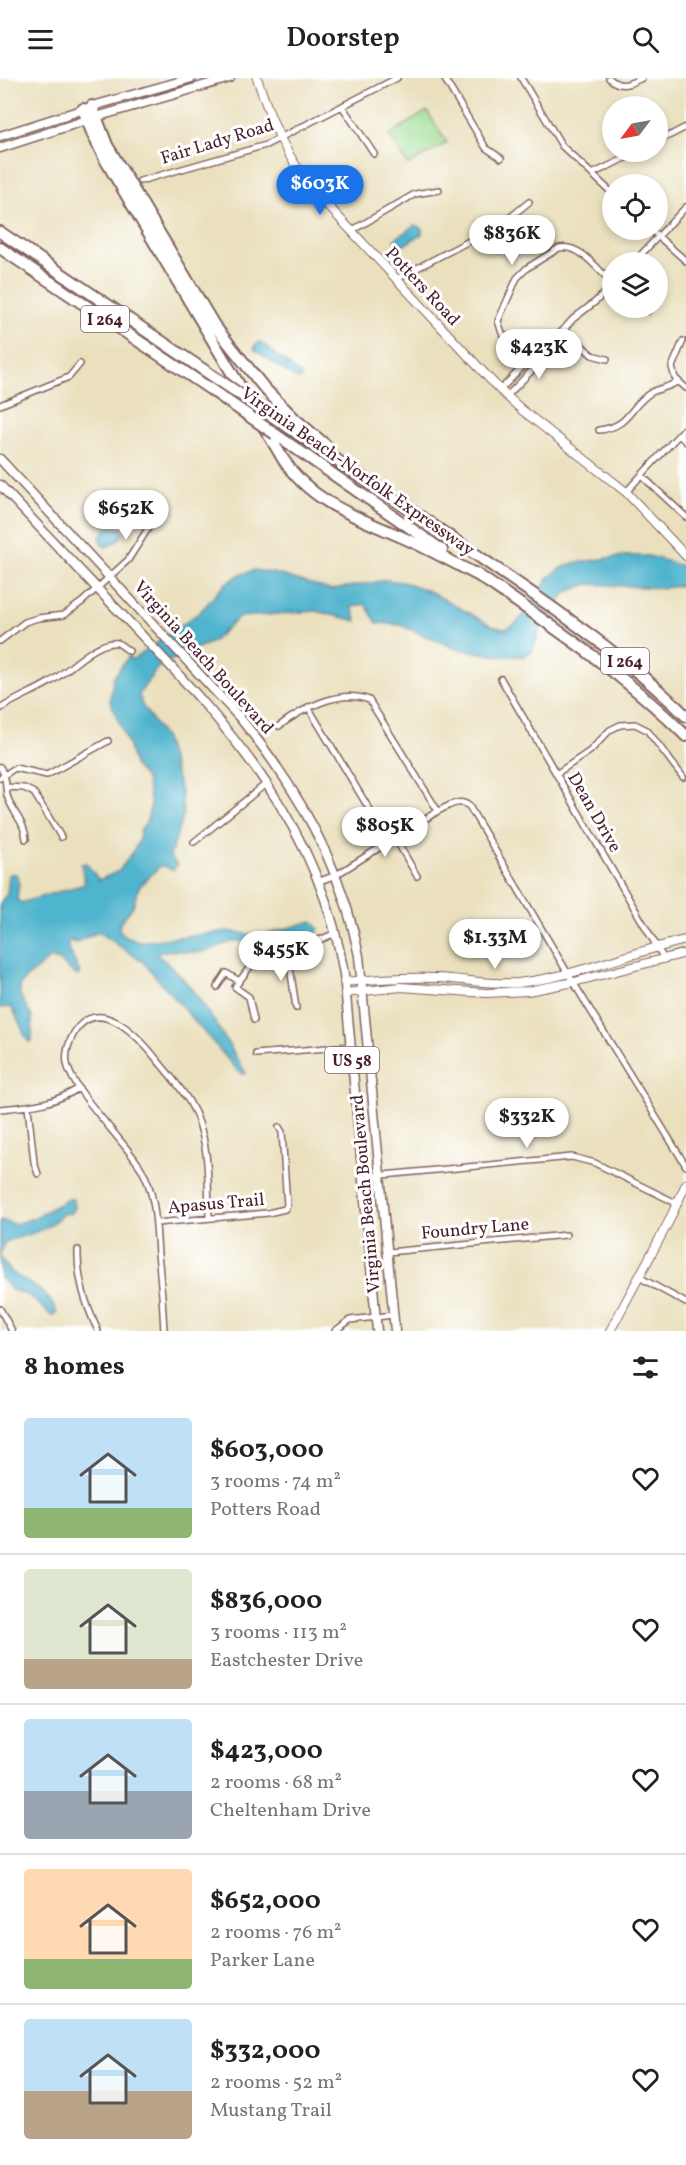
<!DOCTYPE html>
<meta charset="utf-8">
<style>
body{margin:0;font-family:Vollkorn,serif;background:#f2f2f2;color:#222;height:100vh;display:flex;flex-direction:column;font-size:22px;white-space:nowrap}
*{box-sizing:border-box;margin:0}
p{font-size:20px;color:#767676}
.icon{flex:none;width:33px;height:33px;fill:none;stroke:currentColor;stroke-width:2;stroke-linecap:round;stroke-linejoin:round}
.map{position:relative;height:1253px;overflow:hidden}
.details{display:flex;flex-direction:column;background:#fff;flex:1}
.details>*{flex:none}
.needle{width:39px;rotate:238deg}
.fabs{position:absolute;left:602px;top:18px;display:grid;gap:12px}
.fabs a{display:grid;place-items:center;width:66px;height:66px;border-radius:50%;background:#fff;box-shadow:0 3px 9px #0003;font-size:30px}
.price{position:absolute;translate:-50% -51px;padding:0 14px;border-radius:21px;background:#fff;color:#222;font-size:20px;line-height:39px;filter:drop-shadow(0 2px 3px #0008)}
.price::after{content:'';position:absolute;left:50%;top:36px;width:18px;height:14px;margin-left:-9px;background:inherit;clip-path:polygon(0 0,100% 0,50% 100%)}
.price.on{background:#1a73e8;color:#fff}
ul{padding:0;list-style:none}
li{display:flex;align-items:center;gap:18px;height:150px;padding:0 24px}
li+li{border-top:2px solid #e0e0e0}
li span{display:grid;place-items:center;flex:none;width:168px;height:120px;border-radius:6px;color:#555}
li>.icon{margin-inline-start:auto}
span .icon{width:72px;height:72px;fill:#fffc;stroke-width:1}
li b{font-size:26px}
h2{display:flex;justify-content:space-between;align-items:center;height:72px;padding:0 24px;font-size:26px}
header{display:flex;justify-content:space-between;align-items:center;height:78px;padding:0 24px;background:#fff;font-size:27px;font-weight:600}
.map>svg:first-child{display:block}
</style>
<header><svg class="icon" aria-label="menu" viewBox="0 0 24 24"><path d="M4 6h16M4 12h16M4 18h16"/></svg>Doorstep<svg class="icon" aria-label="search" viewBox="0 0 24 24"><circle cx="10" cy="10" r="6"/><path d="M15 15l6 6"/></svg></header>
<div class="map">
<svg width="686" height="1253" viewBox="0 0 686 1253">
<rect width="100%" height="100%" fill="#fff"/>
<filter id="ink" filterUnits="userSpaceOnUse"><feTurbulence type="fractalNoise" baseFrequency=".0167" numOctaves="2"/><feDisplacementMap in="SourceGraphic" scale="12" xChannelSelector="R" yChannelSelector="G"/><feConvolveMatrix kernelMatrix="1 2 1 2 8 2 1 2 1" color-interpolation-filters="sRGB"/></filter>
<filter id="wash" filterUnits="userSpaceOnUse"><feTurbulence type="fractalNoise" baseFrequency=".008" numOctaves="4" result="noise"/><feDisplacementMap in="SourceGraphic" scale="24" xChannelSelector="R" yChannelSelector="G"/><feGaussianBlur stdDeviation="1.35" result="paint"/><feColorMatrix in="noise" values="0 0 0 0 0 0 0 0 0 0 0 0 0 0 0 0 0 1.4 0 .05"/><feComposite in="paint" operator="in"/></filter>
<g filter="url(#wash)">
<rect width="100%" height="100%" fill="#eae0bd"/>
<path fill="#9ddc92" stroke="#747e5e" stroke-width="1.5" d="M 427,33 L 447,65 L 408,87 L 389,57 Z"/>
<path fill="#50b4ce" stroke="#4d6a7c" stroke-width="1.5" d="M 415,147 L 422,151 L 422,156 L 399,170 L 394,162 Z
M 260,264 L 301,297 L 301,301 L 295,300 L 255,272 L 254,268 Z
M 113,447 L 121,451 L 123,457 L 117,463 L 106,469 L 101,465 L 100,460 L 104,453 Z
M 624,478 L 649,478 L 686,489 L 686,507 L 661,510 L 589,506 L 566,514 L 540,552 L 532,573 L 524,578 L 500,578 L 457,571 L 400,547 L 377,545 L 365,526 L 352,529 L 357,543 L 316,533 L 239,539 L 212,564 L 183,576 L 158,589 L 139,616 L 142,627 L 165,661 L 181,714 L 183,737 L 170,778 L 177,787 L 173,792 L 164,788 L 160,788 L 139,809 L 133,828 L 120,845 L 119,851 L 126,859 L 139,864 L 228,853 L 259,858 L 312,843 L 319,851 C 308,871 278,873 257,875 C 253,871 249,865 243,863 C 230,861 215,872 202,874 C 187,877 170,867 156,877 C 190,897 225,961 246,995 L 242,996 L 238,993 L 143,884 L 100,855 L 93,856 L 75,865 L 72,862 L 67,867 L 80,895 L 77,898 L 59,883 L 50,880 L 24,902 L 20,908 L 20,917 L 32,939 L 32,963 L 29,964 C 21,953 19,940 11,929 L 0,930 L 0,825 L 7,816 L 9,797 L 13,795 L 17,797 L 19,805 L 17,821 L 20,825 L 85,806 L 81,786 L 86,785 L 99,802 L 119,793 L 132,775 L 139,762 L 140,753 L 147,743 L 151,727 L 146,701 L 134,688 L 129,669 L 110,622 L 113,600 L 129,578 L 132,582 L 200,534 L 225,506 L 239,497 L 255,492 L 278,496 L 330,512 L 387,502 L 407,505 L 431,514 L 492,548 L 505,551 L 514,547 L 527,533 L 550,498 L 562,490 L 573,485 Z
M 68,1121 L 73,1121 L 74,1132 L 70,1136 L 64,1135 C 44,1155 32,1155 5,1164 L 0,1177 C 13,1208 44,1202 57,1235 L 52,1238 L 28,1217 L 12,1212 L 0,1200 L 0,1142 L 15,1146 L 34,1140 Z"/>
</g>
<g filter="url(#ink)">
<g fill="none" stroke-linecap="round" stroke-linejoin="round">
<defs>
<path id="street" d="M 444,0 L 486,70 L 501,80
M 521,0 L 562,68 L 612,115
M 609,0 C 620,11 629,6 642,0
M 342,28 L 374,76
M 657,64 L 686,49
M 592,96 L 638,74
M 140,103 L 266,67 L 397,0
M 651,152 L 686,183
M 351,153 L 415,116 L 439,112
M 634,184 L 686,129
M 396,201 L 502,146 L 529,124
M 641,230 L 648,233
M 564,251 L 592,277 L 607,281
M 683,263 L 672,289 L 675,300 L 686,310
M 535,290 L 502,255 L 498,243 L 517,200 L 527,190 L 559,170 C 580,165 598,192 612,205
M 500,312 L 535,276 L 548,269 L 573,241 L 595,224 L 612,208
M 507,318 L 542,282 L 548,269
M 0,327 L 69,299 L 80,286
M 599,352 C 631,349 629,327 652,314 C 662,309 669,310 678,303
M 679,357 L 686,364
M 642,398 L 686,439
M 626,414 L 686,349
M 0,563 L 25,544 L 38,540 L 64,537 L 82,524 L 128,482 L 156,438
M 501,601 L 664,881
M 308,629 L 389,764
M 0,631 C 16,620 34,614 50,604 C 69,593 96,562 118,565 L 129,573
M 279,648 C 302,631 340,610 369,622 L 438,733 C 449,728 459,720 469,728 L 567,894 L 686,1088
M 0,689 C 7,699 5,705 7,717 C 11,733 25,744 26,761
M 556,696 L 590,673 L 610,652 L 620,647 L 635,646 L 647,652 L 683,699
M 0,700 L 15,690 L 47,697 L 108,663
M 6,709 L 24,710 L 34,715 L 61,759
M 395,760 L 417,798
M 194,764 L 267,705
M 320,803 L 336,797 L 438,733
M 288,875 L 296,930
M 217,909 L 226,895 L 239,903
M 254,942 L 249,919 L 235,909 L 258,878 L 288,875 L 336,855
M 256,976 L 351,968
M 28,1029 L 34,1084 L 38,1096
M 0,1031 C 31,1028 52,1027 79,1010
M 363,1099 L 572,1079 L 595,1085 L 678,1126
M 156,1145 L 268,1135 L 285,1131 L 287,1127 L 282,1054 L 279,1049
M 78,1172 C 77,1201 86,1227 98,1253
M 388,1174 L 566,1157
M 639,1199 L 686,1225
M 0,1231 L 12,1253
M 164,1253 C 163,1227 161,1202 158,1176 C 156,1148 156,1117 142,1092 C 126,1064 71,1012 67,985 C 65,975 69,964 74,955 C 98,916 137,957 154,978 C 166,993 180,1008 190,1025 C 210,1059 208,1102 209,1140
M 335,1253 L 350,1242 L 393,1237"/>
<path id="secondary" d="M 257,0 C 273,48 285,78 318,117 L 500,312 L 522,332 L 626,414 L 686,478
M 344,904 C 375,901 405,899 436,900 C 463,901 490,907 518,905 C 575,899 630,874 686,862
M 345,915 L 401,909 L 486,915 L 528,913 L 574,904 L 686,875
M 610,1253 L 668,1145 L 686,1106"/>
<path id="primary" d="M 0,58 L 100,26 L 192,0
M 0,70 L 96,39 L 230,0
M 0,381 L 240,640 C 297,709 342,789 359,878 L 395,1253
M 0,407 C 43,453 87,500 131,546 C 230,650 320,748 344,896 L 377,1253"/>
<path id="highway" d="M 92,28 L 107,67 L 214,247 L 265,311 L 295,341 L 328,369
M 83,31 L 93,57 L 106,83 L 283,381 C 312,426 360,440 406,461 C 431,472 456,486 481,499
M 0,154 L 195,286
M 0,170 L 210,311
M 259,329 C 333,380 407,430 481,480 C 552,529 624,577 686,638
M 275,356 L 442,472
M 475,495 C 548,545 622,594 686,658"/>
</defs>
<use href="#street" stroke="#82635e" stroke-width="8"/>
<use href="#secondary" stroke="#82635e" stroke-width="10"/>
<use href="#primary" stroke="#82635e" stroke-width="11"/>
<use href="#highway" stroke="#82635e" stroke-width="14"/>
<use href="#street" stroke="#fff" stroke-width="5"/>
<use href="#secondary" stroke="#fff" stroke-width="8"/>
<use href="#primary" stroke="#fff" stroke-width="8"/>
<use href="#highway" stroke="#fff" stroke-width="10"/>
<defs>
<path id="highway-bridge" d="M 195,286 L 259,329
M 210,311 L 275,356"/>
</defs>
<use href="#highway-bridge" stroke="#82635e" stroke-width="14" stroke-linecap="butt"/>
<use href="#highway-bridge" stroke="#fff" stroke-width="10"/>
</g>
</g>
<g text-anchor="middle" stroke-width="6" stroke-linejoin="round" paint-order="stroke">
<g fill="#fff" stroke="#80626b" stroke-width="1.5">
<rect x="81" y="228" width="48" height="26" rx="4.5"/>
<rect x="601" y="570" width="48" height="26" rx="4.5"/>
<rect x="325" y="969" width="54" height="26" rx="4.5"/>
</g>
<g font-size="16" font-weight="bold" fill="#4a1f2b">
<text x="105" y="247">I 264</text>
<text x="625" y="589">I 264</text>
<text x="352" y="988">US 58</text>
</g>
<g font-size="18" fill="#4a1f2b" stroke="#fff">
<text transform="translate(217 63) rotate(-17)" y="6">Fair Lady Road</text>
<text transform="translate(423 208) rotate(47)" y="6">Potters Road</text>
<text transform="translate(358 393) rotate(35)" y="6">Virginia Beach-Norfolk Expressway</text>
<text transform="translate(204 579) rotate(48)" y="6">Virginia Beach Boulevard</text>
<text transform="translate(595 734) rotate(60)" y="6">Dean Drive</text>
<text transform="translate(365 1116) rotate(-95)" y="6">Virginia Beach Boulevard</text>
<text transform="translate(216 1125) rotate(-5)" y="6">Apasus Trail</text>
<text transform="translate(475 1150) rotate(-5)" y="6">Foundry Lane</text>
</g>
</g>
</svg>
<div class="fabs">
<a><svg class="needle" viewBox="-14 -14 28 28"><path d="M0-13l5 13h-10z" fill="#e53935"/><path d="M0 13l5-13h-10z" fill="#767676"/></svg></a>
<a><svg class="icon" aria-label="locate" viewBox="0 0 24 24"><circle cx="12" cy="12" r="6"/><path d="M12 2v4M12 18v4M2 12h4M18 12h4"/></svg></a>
<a><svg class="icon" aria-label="layers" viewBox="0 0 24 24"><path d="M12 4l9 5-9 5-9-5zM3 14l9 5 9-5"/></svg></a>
</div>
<b class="price on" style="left:320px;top:138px">$603K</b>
<b class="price" style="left:512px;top:188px">$836K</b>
<b class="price" style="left:539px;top:302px">$423K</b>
<b class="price" style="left:126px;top:463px">$652K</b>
<b class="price" style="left:385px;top:780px">$805K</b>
<b class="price" style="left:495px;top:892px">$1.33M</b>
<b class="price" style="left:281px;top:904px">$455K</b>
<b class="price" style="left:527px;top:1071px">$332K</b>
</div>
<section class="details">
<h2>8 homes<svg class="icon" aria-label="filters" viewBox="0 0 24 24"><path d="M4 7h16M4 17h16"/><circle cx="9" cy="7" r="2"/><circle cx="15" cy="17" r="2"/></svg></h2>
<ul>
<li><span style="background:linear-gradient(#bfe0f5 75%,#8fb573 0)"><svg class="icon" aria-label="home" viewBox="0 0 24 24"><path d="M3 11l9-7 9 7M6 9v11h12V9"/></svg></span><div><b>$603,000</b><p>3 rooms · 74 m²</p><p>Potters Road</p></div><svg class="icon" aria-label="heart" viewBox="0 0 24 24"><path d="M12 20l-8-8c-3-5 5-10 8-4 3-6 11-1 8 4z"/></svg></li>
<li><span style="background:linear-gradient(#dfe7d0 75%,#b9a48a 0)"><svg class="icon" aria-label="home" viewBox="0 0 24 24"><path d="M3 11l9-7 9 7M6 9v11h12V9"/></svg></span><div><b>$836,000</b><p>3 rooms · 113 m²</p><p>Eastchester Drive</p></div><svg class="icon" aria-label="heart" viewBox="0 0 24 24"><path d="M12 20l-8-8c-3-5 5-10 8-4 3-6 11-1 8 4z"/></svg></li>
<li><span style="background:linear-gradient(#bfe0f5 60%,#9aa5b1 0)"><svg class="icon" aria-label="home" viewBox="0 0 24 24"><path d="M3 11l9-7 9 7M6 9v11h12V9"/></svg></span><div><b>$423,000</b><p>2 rooms · 68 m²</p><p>Cheltenham Drive</p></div><svg class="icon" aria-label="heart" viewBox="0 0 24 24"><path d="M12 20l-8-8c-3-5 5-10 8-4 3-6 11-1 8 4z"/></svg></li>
<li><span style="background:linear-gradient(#ffd9b3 75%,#8fb573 0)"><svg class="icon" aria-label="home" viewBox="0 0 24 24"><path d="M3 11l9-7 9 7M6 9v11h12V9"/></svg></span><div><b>$652,000</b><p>2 rooms · 76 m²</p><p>Parker Lane</p></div><svg class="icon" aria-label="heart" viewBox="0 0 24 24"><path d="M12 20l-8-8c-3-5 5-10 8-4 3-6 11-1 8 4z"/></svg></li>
<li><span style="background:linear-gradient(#bfe0f5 60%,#b9a48a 0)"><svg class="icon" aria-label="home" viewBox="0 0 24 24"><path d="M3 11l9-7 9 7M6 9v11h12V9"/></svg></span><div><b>$332,000</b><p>2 rooms · 52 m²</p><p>Mustang Trail</p></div><svg class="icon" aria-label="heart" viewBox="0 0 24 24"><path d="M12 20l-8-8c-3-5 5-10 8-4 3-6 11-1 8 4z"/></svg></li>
</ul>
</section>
